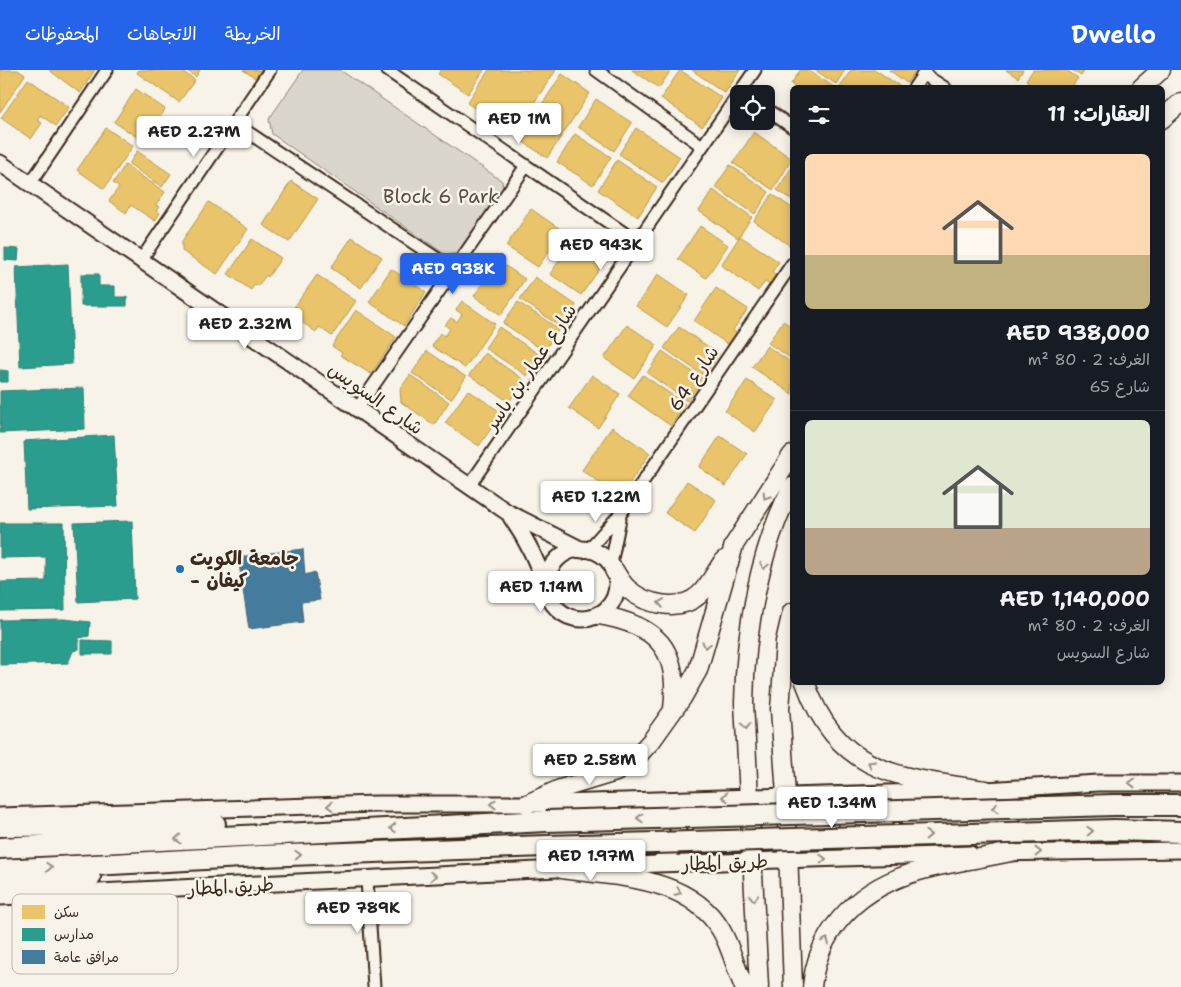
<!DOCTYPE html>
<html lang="ar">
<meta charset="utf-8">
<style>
body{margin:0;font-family:"Shantell Sans","Playpen Sans Arabic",sans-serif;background:#242831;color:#f1f3f6;direction:rtl;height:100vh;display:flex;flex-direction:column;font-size:19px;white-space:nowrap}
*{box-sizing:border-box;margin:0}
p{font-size:16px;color:#9ea1a6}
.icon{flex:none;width:28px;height:28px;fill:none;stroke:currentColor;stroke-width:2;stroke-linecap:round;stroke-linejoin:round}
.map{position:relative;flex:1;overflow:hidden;direction:ltr}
.side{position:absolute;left:790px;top:15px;width:375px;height:600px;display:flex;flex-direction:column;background:#171b24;border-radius:8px;box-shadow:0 2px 12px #0003;direction:rtl}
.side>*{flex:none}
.controls{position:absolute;left:730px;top:15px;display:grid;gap:10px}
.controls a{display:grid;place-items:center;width:45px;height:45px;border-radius:8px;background:#171b24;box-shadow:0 2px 12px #0003;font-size:25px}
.price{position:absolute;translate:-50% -42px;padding:0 11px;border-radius:5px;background:#fff;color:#222;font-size:16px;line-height:32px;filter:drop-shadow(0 1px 2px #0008)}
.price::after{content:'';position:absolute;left:50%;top:30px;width:15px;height:11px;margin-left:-8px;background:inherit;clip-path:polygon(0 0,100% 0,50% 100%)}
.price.on{background:#2563eb;color:#fff}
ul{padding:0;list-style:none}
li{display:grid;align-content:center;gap:10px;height:265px;padding:0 15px}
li+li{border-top:1px solid #363941}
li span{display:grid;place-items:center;height:155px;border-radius:8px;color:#555}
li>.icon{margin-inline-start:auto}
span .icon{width:90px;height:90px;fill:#fffc;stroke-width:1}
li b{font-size:21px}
h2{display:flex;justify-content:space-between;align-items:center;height:60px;padding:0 15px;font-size:21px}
header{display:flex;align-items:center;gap:30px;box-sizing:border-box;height:70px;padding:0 25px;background:#2563eb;color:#fff}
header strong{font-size:24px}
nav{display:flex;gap:28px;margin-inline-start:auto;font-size:18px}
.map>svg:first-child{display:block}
</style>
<header>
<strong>Dwello</strong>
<nav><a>الخريطة</a><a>الاتجاهات</a><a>المحفوظات</a></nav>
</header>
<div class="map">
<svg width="1181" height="917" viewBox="0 0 1181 917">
<rect width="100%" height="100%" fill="#f7f3e8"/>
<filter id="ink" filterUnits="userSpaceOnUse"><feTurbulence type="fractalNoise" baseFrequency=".02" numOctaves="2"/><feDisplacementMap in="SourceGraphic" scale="10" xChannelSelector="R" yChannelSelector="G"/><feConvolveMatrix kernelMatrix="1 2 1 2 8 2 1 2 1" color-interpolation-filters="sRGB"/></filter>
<g filter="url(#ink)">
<path fill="#dbd6cb" stroke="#8b8074" d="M 303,0 L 340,0 L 502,111 L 504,126 L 462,183 L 446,185 L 272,64 L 269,49 Z"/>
<path fill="#e9c46a" stroke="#b59653" d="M 0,0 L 18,0 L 25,5 L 0,42 Z
M 49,0 L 95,0 L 80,23 Z
M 139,0 L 180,0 L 195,10 L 179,32 L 137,3 Z
M 186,0 L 200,0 L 196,7 Z
M 243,0 L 261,0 L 255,8 Z
M 441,0 L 484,0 L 468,24 L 438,4 Z
M 489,0 L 556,0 L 513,64 L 467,33 Z
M 632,0 L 671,0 L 659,18 Z
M 680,0 L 722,28 L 702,57 L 661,28 Z
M 692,0 L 740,0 L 725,23 Z
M 800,0 L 808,0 L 834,17 L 796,18 L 791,14 Z
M 815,0 L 845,0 L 836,14 Z
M 851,0 L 876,0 L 902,18 L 839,18 Z
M 889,0 L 916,0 L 907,13 Z
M 1006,0 L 1023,0 L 1018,8 Z
M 1033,0 L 1066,0 L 1078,8 L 1071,18 L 1036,18 L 1026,10 Z
M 1072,0 L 1085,0 L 1081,6 Z
M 562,4 L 590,23 L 547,88 L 519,69 Z
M 28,9 L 69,37 L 56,56 L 40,45 L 37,50 L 42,53 L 31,69 L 1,48 Z
M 136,19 L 165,39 L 143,71 L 114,52 Z
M 596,29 L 632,53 L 614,81 L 578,57 Z
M 106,58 L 133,76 L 104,119 L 77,100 Z
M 636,58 L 680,87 L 663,113 L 619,84 Z
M 754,62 L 792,89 L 773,120 L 733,93 Z
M 575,64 L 611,87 L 593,115 L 557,92 Z
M 137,81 L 171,104 L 162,117 L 129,94 Z
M 617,90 L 657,117 L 638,147 L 598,120 Z
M 125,95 L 165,122 L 156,135 L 159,137 L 156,141 L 160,143 L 155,151 L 131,135 L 126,143 L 109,131 L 119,117 L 113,113 Z
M 730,95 L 769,122 L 755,144 L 715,117 Z
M 792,97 L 792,130 L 777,120 Z
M 291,111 L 318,129 L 289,172 L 263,155 Z
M 713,120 L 752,147 L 738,168 L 699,141 Z
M 772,124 L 792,138 L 792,177 L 754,151 Z
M 209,132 L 248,159 L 217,204 L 182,181 L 182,171 Z
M 531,139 L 563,161 L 538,197 L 506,176 Z
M 700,156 L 728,175 L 706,208 L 678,189 Z
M 740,166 L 779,192 L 772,202 L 779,206 L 772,216 L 765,212 L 758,221 L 721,195 Z
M 352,167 L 382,187 L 361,218 L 331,198 Z
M 252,169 L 281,188 L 268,207 L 266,205 L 258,216 L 255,214 L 251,220 L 228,204 Z
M 573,171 L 604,193 L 581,225 L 550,204 Z
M 498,191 L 525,209 L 501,245 L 474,226 Z
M 391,199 L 426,222 L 404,256 L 369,232 Z
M 658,204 L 689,225 L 667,257 L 636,236 Z
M 317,205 L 356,231 L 332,266 L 319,257 L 316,262 L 296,248 L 300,243 L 293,239 Z
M 535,207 L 576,235 L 561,257 L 520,229 Z
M 716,218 L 748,239 L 733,260 L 737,263 L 729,275 L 694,251 Z
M 462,231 L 495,254 L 465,298 L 432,276 L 440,263 L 445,266 L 450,259 L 445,255 L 451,248 L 457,252 L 462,244 L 456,240 Z
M 518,232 L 559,259 L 544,281 L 503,253 Z
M 356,240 L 396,267 L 371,304 L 340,285 L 342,283 L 332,276 Z
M 783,251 L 792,257 L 792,289 L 768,273 Z
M 627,255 L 657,275 L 634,308 L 604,288 Z
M 499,257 L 541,286 L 527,306 L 485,278 Z
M 679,257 L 719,284 L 704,306 L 664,278 Z
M 767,276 L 792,293 L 792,324 L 752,297 Z
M 427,281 L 466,307 L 451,329 L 412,303 Z
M 662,281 L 703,309 L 687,331 L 647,303 Z
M 485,283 L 524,310 L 509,332 L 469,305 Z
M 410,305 L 449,332 L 434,355 L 401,332 L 400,319 Z
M 592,305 L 620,324 L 598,358 L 569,338 Z
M 643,305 L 685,334 L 671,356 L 628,326 Z
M 747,310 L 777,330 L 755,362 L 725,341 Z
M 468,320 L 502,343 L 479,376 L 445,353 Z
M 612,357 L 650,383 L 620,427 L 582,400 Z
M 720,366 L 747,384 L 726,416 L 699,397 Z
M 687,411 L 716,430 L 695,463 L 665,443 Z"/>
<path fill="#2a9d8f" stroke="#2f7a6d" d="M 5,178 L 19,179 L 18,191 L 5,190 Z
M 68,194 L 72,294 L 20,297 L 16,197 Z
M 81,204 L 99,204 L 99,216 L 115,216 L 115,227 L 127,227 L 127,236 L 81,236 Z
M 0,300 L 8,301 L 8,312 L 0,312 Z
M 84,318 L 85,359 L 0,363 L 0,321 Z
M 114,365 L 118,436 L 27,439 L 24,371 Z
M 132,451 L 135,529 L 78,532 L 74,453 Z
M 0,453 L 64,453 L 65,540 L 0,541 L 0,512 L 46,511 L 46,487 L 0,488 Z
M 64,549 L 90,552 L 89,566 L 79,568 L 79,579 L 73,581 L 68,593 L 0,595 L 0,550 Z
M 82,570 L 112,571 L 112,584 L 82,584 Z"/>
<path fill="#457b9d" stroke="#426377" d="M 303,479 L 305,505 L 315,502 L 320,530 L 301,532 L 303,552 L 249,559 L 238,487 Z"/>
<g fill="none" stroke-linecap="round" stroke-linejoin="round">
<defs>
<path id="street" d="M 387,0 L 637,172
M 596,0 L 702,76
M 923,4 L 945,18
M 914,18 L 926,0
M 766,39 L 792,57
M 234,53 L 454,200
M 30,114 L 107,0
M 141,190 L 270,0
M 357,339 L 526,96
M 469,416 L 755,0
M 588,480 L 622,442 L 792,194
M 611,494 L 620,449
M 367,810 L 374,917"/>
<path id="secondary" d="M 0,93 L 507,442 L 582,480
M 511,447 C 527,470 538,492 546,518
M547 514a35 35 0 1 1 70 0a35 35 0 1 1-70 0Z
M 854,733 C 839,755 850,778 873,787
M 0,746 L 376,734 L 527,734 L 986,720 L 1098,713 L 1181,713
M 1000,783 L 1181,780
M 657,794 C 677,780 684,760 672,738
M 0,827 L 657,794 L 970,784"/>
<path id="primary" d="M 1141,18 L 1161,0
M 1162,49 L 1181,32
M 614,500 C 618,507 622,514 628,519 C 646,535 680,542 699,525 C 710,515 716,501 724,490
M 792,542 L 785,572 L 780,639 L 786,725 L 793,917
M 599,545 C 657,555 680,579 673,639
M 805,612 C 839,706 900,707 986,720
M 527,734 L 560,719 L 616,702 L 633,691 L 652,670 L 682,628 L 698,600 L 734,475 L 792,385
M 562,799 C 617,807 689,806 721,860 C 731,877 736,899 744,917
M 759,917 L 744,633 C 745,562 759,480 792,417
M 812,917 C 814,896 822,874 834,857 C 877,798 945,796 1011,782"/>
<path id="highway" d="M 1114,735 L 1181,735
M 0,756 L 215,754
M 1115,760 L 1181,762
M 0,778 L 546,751
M 0,800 L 261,786 L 547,776
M 0,816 L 90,808"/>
</defs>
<use href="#street" stroke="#3b2a1e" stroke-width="15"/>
<use href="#secondary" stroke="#3b2a1e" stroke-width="19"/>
<use href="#primary" stroke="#3b2a1e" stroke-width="21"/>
<use href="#highway" stroke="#3b2a1e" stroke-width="24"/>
<use href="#street" stroke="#f7f3e8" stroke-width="11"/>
<use href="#secondary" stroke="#f7f3e8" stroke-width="15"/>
<use href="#primary" stroke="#f7f3e8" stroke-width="18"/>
<use href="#highway" stroke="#f7f3e8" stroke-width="20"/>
<defs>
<path id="highway-bridge" d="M 546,751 L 1114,735
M 547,776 L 1115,760"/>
</defs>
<use href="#highway-bridge" stroke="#3b2a1e" stroke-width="24" stroke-linecap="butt"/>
<use href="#highway-bridge" stroke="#f7f3e8" stroke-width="20"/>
</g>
<defs><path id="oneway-chevron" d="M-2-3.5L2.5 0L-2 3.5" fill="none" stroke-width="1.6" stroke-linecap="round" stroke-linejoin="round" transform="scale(1.25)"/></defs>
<g stroke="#998e83">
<use href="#oneway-chevron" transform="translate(766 426) rotate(123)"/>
<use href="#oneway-chevron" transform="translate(764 496) rotate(103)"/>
<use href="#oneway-chevron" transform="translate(661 533) rotate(-171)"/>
<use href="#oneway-chevron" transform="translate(706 575) rotate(106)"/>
<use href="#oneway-chevron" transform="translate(746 656) rotate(87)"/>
<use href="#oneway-chevron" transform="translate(871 694) rotate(-150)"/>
<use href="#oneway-chevron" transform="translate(1132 713) rotate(180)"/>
<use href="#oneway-chevron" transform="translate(725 727) rotate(178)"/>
<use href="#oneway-chevron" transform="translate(493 734) rotate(180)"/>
<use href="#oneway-chevron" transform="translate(330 736) rotate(178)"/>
<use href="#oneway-chevron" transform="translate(995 738) rotate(178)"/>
<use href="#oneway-chevron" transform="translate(640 748) rotate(178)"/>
<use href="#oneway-chevron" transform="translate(393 758) rotate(177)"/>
<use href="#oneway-chevron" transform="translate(1090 761) rotate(-2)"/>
<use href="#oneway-chevron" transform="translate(928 765) rotate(-2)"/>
<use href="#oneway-chevron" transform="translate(178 769) rotate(177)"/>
<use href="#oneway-chevron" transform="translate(1038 782) rotate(-1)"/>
<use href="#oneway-chevron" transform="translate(298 785) rotate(-2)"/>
<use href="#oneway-chevron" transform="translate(823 789) rotate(-2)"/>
<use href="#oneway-chevron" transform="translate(49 797) rotate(-3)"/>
<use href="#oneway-chevron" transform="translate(433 806) rotate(-3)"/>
<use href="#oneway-chevron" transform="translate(678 822) rotate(23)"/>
<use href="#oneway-chevron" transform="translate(754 828) rotate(87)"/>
<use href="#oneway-chevron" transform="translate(826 871) rotate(-64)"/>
</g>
</g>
<circle fill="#1f6fb2" stroke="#f7f3e8" stroke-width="2" cx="180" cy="499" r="5"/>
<g text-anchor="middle" stroke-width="5" stroke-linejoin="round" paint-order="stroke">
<g font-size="19" fill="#5b4c41" stroke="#f7f3e8">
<text x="441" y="133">Block 6 Park</text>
</g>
<g font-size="19" fill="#3b2a1e" stroke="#f7f3e8">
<text transform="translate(530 297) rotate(-56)" y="7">شارع عمار بن ياسر</text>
<text transform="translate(693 308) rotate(-56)" y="7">شارع 64</text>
<text transform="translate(376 328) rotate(35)" y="7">شارع السويس</text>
<text transform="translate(725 792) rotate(-2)" y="7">طريق المطار</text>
<text transform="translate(231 816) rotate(-3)" y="7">طريق المطار</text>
</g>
<g font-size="19" font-weight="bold" fill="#3b2a1e" stroke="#f7f3e8" text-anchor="start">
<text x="190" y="495">جامعة الكويت<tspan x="190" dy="22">- كيفان</tspan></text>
</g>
</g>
<rect x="12" y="824" width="166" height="80" rx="8" fill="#f7f3e8" stroke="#bfb7ab" stroke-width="1"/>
<rect x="22" y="835" width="23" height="14" fill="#e9c46a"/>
<rect x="22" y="858" width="23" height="13" fill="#2a9d8f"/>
<rect x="22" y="880" width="23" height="14" fill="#457b9d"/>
<g font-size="14" fill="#3b2a1e">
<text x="54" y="847">سكن</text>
<text x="54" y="869">مدارس</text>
<text x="54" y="892">مرافق عامة</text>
</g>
</svg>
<div class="controls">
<a><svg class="icon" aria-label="locate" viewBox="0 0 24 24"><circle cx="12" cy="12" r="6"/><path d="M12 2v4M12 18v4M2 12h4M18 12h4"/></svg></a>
</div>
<b class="price" style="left:519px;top:75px">AED 1M</b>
<b class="price" style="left:194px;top:88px">AED 2.27M</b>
<b class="price" style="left:601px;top:201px">AED 943K</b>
<b class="price on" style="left:453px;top:225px">AED 938K</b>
<b class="price" style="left:245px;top:280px">AED 2.32M</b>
<b class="price" style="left:596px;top:453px">AED 1.22M</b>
<b class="price" style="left:541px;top:543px">AED 1.14M</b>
<b class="price" style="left:590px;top:716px">AED 2.58M</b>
<b class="price" style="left:832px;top:759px">AED 1.34M</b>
<b class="price" style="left:591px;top:812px">AED 1.97M</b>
<b class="price" style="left:358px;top:864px">AED 789K</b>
<section class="side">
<h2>العقارات: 11<svg class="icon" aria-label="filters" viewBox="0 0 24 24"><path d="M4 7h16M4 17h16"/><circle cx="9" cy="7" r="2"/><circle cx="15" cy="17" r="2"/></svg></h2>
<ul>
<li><span style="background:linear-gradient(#ffd9b3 65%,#c2b280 0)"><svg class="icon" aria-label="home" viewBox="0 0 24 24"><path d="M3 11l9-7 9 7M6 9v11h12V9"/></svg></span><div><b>AED 938,000</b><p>الغرف: 2 · 80 m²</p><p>شارع 65</p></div></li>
<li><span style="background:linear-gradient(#dfe7d0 70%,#b9a48a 0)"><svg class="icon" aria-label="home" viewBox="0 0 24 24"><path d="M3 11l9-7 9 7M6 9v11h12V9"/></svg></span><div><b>AED 1,140,000</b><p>الغرف: 2 · 80 m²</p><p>شارع السويس</p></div></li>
</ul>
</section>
</div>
